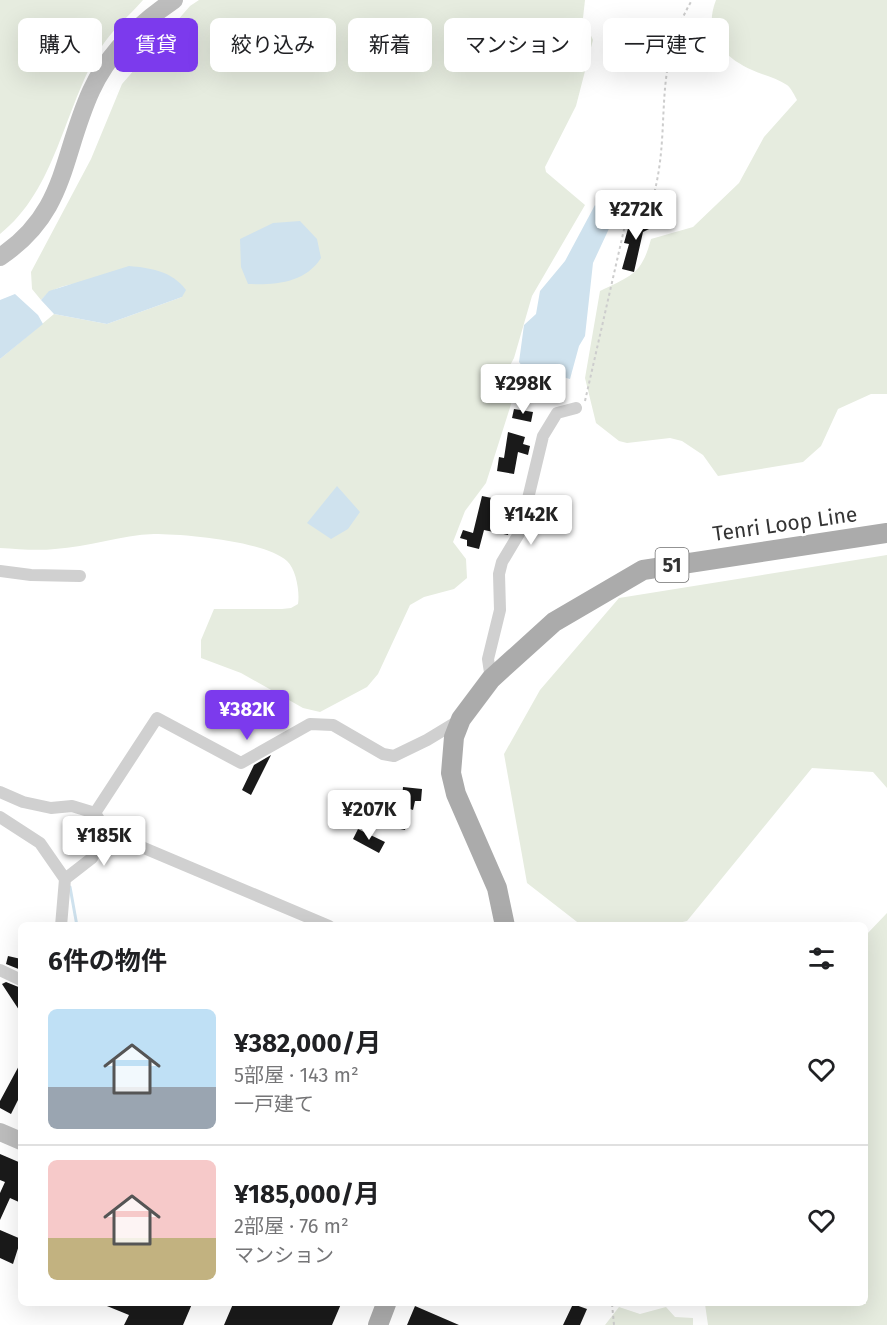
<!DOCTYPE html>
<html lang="ja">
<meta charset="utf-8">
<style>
body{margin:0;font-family:"Fira Sans","Noto Sans JP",sans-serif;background:#f6f6f6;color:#202124;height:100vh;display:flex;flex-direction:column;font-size:22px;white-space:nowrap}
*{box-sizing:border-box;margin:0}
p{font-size:20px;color:#757577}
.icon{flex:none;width:33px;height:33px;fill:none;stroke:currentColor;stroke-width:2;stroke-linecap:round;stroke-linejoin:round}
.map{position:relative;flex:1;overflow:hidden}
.details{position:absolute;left:18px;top:922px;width:850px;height:384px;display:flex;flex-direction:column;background:#fff;border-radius:9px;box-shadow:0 6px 24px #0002}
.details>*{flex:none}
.banner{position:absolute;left:18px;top:18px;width:852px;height:54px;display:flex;gap:12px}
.price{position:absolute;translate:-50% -51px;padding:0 14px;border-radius:6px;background:#fff;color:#222;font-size:20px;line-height:39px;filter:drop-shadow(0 2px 3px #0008)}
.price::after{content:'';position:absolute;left:50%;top:36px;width:18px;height:14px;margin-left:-9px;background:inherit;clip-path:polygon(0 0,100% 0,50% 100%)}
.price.current{background:#7c3aed;color:#fff}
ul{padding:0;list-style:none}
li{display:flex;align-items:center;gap:18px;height:150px;padding:0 30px}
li+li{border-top:2px solid #e0e0e0}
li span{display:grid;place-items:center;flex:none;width:168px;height:120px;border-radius:9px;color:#555}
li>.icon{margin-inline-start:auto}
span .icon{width:72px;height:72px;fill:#fffc;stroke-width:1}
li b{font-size:26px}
h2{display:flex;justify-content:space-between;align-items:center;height:72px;padding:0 30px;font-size:26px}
.tag{padding:0 21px;border-radius:9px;background:#fff;box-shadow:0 6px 24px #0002;font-size:21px;line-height:54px}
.tag.current{background:#7c3aed;color:#fff}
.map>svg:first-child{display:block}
</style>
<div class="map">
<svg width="887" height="1325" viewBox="0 0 887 1325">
<rect width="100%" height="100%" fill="#fff"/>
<path fill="#e6ecdf" d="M 0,0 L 143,0 C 129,16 111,31 100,49 C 64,108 56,190 0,234 Z
M 199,0 L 585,0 L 583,18 L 593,40 L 576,106 L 545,167 L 546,172 L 585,205 L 532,296 L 514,358 L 507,371 L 506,379 L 513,398 L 486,483 L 465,511 L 453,542 L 466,559 L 467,578 L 454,589 L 424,597 L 410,605 L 378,674 L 367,687 L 320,712 L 303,708 L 241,673 L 201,658 L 201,640 L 214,609 L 282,609 L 291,608 L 298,604 C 300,592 296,569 287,561 C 265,541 184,534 154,534 C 121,535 88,547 55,549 C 37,551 18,549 0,548 L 0,359 L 54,314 L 107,324 L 182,297 C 144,291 68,267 41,300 L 32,289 L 31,272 L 91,159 L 122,84 L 190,6 Z
M 716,0 L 887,0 L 887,394 L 871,394 L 838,409 L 821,446 L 803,462 L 718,476 L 703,455 L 682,441 L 670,438 L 627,443 L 619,441 L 596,423 L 585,378 L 600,291 C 631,276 642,274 651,239 L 693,227 L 739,183 L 764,137 L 797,100 C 795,96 791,88 787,85 C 777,78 763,75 752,70 C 721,56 703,33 716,0 Z
M 887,555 L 887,788 L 873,772 L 812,768 L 687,921 L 665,926 L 581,925 L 527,883 L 504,754 L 540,690 L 619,598 Z
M 887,913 L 887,1325 L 708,1325 L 705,1304 L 866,1304 L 866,935 Z
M 619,1307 L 640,1314 L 666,1307 L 675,1317 L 693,1318 L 693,1325 L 605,1325 Z"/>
<path fill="#cfe2ee" d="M 595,205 L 613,220 L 593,263 L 585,336 L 579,346 L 570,379 L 523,367 L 519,362 L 524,325 L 536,314 L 540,291 L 565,261 Z
M 300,221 L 317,239 L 321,258 C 305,283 276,285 248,284 L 241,267 L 240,239 L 273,223 Z
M 129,266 C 151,268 172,271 186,290 L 182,297 L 107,324 L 54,314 L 41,300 L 49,291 Z
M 15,294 L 38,315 L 43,324 L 0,359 L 0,300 Z
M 337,486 L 360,512 L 348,529 L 331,539 L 307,523 Z"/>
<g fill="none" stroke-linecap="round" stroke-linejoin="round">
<path stroke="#cfe2ee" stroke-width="3" d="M 70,887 L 77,926"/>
</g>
<path fill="#1a1a1a" d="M 655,215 L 659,224 L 643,232 L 634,272 L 622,269 L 629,244 L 624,243 L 630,221 L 640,223 Z
M 514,409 L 533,412 L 531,422 L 512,418 Z
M 508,432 L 525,437 L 523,444 L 530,446 L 528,455 L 518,452 L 514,474 L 497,471 L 499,457 L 504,458 Z
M 482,496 L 511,502 L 507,519 L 511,520 L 508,535 L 484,530 L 479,549 L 467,546 L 467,540 L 460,538 L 463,530 L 473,533 Z
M 271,755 L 251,795 L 242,790 L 254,765 Z
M 403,787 L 422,789 L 421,801 L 415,801 L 413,810 L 410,809 L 405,830 L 362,821 L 372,801 L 392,812 L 395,798 L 402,800 Z
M 358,829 L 385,842 L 379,853 L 353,839 Z
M 8,956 L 21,959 L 21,970 L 6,964 Z
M 6,982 L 21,988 L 21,1013 L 2,984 Z
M 21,1062 L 21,1094 L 11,1114 L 0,1108 L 0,1101 Z
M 0,1154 L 21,1163 L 21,1203 L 10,1198 L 0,1220 L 0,1193 L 5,1182 L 0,1180 Z
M 0,1230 L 21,1239 L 13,1264 L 0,1258 Z
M 102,1304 L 192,1304 L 183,1325 L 124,1325 L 129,1315 Z
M 233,1304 L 341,1304 L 332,1325 L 224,1325 Z
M 573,1304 L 587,1309 L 580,1325 L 563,1325 Z
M 415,1306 L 459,1325 L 407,1325 Z"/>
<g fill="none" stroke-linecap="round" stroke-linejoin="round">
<path stroke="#cdcdcd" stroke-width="2" stroke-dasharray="3 3" stroke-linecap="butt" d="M 585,401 L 628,212 L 635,204 L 654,194 C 672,123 651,70 692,0
M 612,1304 L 614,1325"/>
<path stroke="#d0d0d0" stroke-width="12" d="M 0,571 L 31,575 L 80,576
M 491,679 L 488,659 L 500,610 L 499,574 L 502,562 L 520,532 L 543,436 L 557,413 L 576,408
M 0,792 L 23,802 L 51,808 L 72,806 L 95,813 L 103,826 L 144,848 L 329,926
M 95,813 L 157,718 L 241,763 L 310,724 L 333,725 L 383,754 L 394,756 L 427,740 L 460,720
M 0,817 L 40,843 L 65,879 L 61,926
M 65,879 L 92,858 L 107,828
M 0,970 L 21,980"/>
<path stroke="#bdbdbd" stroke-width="18" d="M 0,257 C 67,212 61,157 91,91 C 108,53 140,23 174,0
M 0,1132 L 21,1141"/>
<path stroke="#ababab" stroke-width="20" d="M 505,926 L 497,888 L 456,794 L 451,773 L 454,737 L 461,719 L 491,679 L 554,622 L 643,570 L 887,533
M 378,1325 L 386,1304"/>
</g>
<g text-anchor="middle" stroke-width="6" stroke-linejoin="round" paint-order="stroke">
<rect fill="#fff" stroke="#707070" stroke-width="1.5" x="655.5" y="548" width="33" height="34" rx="4.5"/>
<g font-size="20" font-weight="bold" fill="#333">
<text x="672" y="572">51</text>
</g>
<g font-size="21" fill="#333" stroke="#fff">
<text transform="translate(785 524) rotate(-8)" y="7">Tenri Loop Line</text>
</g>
</g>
</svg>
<b class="price" style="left:636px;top:241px">¥272K</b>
<b class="price" style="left:523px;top:415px">¥298K</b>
<b class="price" style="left:531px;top:546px">¥142K</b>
<b class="price current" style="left:247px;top:741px">¥382K</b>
<b class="price" style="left:369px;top:841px">¥207K</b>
<b class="price" style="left:104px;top:867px">¥185K</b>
<div class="banner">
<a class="tag">購入</a>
<a class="tag current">賃貸</a>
<a class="tag">絞り込み</a>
<a class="tag">新着</a>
<a class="tag">マンション</a>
<a class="tag">一戸建て</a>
</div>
<section class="details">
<h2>6件の物件<svg class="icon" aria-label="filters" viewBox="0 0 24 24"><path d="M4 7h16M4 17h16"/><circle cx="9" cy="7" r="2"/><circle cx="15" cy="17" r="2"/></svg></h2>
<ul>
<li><span style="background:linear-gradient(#bfe0f5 65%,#9aa5b1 0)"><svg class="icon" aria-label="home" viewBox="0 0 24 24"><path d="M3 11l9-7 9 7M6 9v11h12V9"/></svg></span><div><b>¥382,000/月</b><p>5部屋 · 143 m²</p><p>一戸建て</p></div><svg class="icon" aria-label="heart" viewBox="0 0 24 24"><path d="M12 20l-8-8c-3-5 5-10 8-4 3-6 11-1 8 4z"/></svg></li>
<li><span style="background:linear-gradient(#f6c9c9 65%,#c2b280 0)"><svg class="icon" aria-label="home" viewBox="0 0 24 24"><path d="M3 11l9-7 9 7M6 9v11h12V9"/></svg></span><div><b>¥185,000/月</b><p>2部屋 · 76 m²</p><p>マンション</p></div><svg class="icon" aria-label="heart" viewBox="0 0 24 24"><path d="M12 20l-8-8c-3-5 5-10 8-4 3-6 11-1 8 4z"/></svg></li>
</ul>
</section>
</div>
